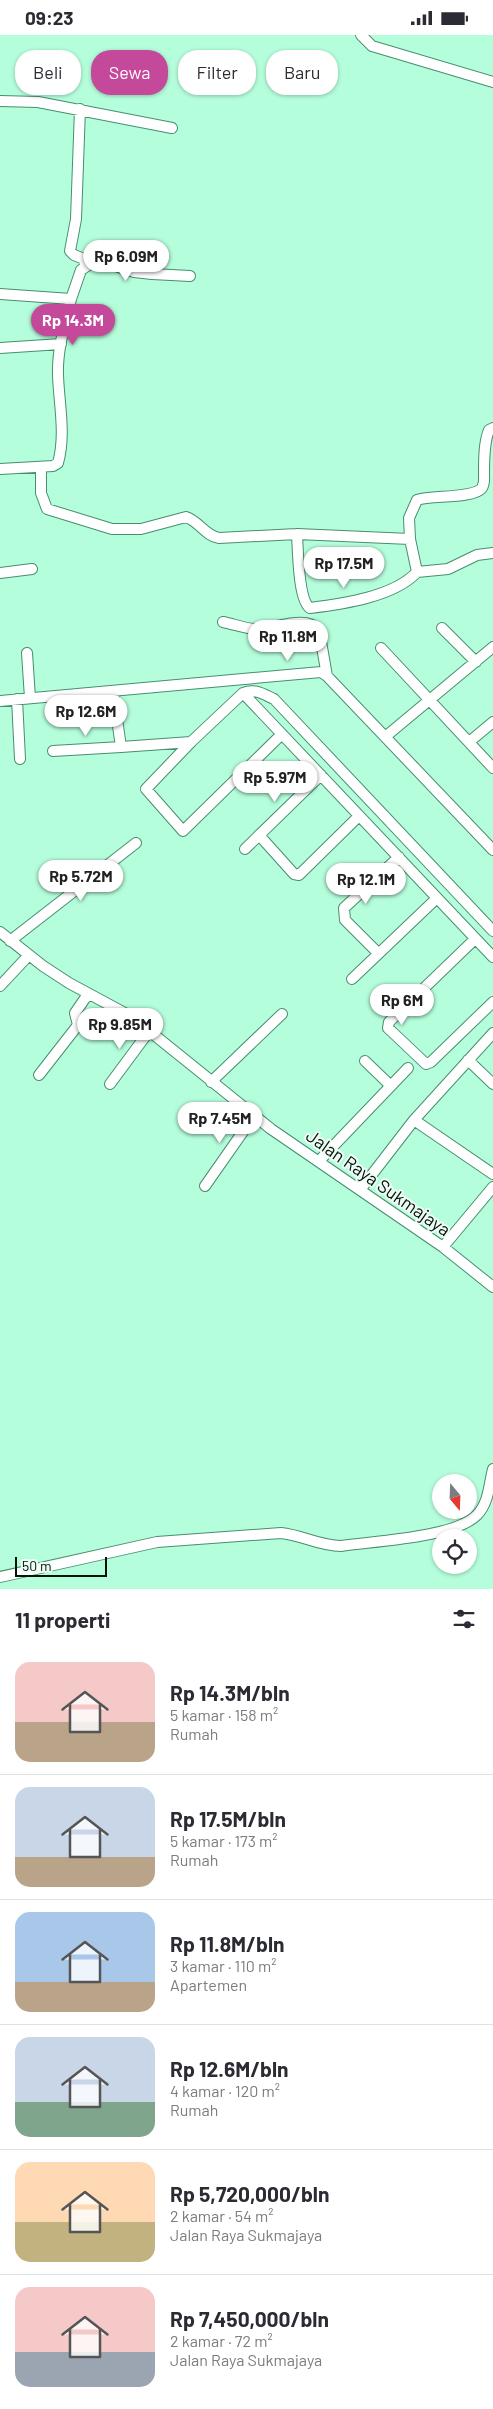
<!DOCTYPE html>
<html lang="id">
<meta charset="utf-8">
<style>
body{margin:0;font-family:Barlow,sans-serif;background:#f7f7f7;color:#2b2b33;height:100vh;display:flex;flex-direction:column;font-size:19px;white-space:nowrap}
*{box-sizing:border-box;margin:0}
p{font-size:16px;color:#7c7c81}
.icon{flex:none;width:28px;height:28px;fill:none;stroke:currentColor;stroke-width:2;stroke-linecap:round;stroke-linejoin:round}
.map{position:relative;height:1554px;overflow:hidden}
.panel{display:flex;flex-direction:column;background:#fff;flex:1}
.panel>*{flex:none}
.hud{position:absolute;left:15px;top:15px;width:464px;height:45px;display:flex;gap:10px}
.needle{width:32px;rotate:161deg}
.buttons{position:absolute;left:432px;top:1439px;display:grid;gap:10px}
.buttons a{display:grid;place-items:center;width:45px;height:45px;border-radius:50%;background:#fff;box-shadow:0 1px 4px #0004;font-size:25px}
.scale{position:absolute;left:15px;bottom:12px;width:92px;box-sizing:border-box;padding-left:5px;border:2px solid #001409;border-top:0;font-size:14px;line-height:18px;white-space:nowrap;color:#001409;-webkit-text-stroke:4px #eefcf5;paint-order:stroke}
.price{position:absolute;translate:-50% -42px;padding:0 11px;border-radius:18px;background:#fff;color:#222;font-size:16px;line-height:32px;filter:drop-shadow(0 1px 2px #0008)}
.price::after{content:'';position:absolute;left:50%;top:30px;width:15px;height:11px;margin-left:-8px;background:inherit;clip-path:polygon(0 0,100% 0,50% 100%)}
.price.current{background:#c4499b;color:#fff}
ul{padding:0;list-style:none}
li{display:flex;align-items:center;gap:15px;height:125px;padding:0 15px}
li+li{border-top:1px solid #e1e1e2}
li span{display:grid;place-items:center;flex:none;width:140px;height:100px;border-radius:15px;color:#555}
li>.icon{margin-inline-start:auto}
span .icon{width:60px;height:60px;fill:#fffc;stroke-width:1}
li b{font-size:21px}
h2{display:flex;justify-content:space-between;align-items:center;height:60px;padding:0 15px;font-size:21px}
.chip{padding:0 18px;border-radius:20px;background:#fff;box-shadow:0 1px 4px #0004;font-size:18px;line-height:45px}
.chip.current{background:#c4499b;color:#fff}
.status{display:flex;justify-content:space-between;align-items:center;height:35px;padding:0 25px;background:#fff;direction:ltr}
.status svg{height:14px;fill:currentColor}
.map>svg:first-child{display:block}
</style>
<div class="status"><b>09:23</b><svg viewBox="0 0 49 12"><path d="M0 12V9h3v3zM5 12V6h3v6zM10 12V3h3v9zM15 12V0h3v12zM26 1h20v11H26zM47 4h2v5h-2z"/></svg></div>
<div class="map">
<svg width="493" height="1554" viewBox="0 0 493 1554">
<rect width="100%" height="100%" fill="#b5fedb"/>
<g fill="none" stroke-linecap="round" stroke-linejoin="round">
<defs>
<path id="minor" d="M 361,0 L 372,11 L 493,47
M 0,66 L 38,67 L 172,93
M 80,74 L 76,184 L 70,216 L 74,220 L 84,224 L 85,230
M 0,259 L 71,264 C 65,289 57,315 58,340 C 59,370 66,399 58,428 L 53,431 L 0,434
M 71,264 L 81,235 L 93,227 L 100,226 L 134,237 L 152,239 L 190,241
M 0,313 L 61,309
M 41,432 L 41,458 L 47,474 L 112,494 L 141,494 L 186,482 C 199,486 205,501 219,503 L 297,499 L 410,504 L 409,483 L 417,465 C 431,460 473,464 482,453 C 485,448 484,443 484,438 C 484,424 484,407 489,395 L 493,393
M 297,499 C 298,514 298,565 310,573 C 342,569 394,562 417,537 L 410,504
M 417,537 L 448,534 L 477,520 L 493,518
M 0,538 L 32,534
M 223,587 C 233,589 244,593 254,594 C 273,595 305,579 319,595 L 327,641
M 442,593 L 476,627
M 381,613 L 493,733
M 27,618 L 30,663
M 113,656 L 121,712 L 191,707
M 243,658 L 493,922
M 17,664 L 20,724
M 0,666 L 321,637 L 327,641 L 493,815
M 282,699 L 183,796 L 146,754 L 191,707 L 243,658 C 255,653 263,659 274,664 L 493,896
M 385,702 L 493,612
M 469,707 L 493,687
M 53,716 L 121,712
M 259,800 L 294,839 L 299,840 L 359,781
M 245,814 L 321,740
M 0,897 L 43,931 L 69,948 L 132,982 L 271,1094 L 443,1212 L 493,1252
M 475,904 L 389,987 L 388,993 L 426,1029 L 431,1027 L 493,967
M 10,906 L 136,808
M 378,918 L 345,885 L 344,873 L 399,822
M 352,944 L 437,863
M 0,951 L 29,920
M 468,1025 L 493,1049
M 365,1026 L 391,1051
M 39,1040 L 78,990 L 75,978 L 88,959
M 211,1047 L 282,979
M 110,1049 L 150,995
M 414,1085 L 493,1139
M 319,1126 L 408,1033
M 205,1151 L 254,1081
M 360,1155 L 414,1085 L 493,998
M 443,1212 L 493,1152
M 0,1542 L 157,1507 L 281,1498 C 302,1500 319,1511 341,1511 C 374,1506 454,1503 477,1480 C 489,1468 489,1449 493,1434"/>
</defs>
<use href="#minor" stroke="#478e6f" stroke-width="12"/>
<use href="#minor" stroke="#fff" stroke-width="10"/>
</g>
<g text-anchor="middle" stroke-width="4" stroke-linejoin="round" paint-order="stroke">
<g font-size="18" fill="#001409" stroke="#eefcf5">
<text transform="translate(378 1148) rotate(35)" y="6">Jalan Raya Sukmajaya</text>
</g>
</g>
</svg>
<div class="buttons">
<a><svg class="needle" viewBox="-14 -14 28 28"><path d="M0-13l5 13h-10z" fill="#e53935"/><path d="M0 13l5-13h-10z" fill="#7c7c81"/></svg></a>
<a><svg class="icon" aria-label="locate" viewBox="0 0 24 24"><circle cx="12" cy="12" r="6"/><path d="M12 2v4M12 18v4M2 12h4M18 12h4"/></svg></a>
</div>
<div class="scale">50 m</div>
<b class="price" style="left:126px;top:247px">Rp 6.09M</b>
<b class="price current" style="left:73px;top:311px">Rp 14.3M</b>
<b class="price" style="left:344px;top:554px">Rp 17.5M</b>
<b class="price" style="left:288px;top:627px">Rp 11.8M</b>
<b class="price" style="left:86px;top:702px">Rp 12.6M</b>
<b class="price" style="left:275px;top:768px">Rp 5.97M</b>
<b class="price" style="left:81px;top:867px">Rp 5.72M</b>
<b class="price" style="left:366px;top:870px">Rp 12.1M</b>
<b class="price" style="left:402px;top:991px">Rp 6M</b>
<b class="price" style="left:120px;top:1015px">Rp 9.85M</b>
<b class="price" style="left:220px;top:1109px">Rp 7.45M</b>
<div class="hud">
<a class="chip">Beli</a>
<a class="chip current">Sewa</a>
<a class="chip">Filter</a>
<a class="chip">Baru</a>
</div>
</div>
<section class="panel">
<h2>11 properti<svg class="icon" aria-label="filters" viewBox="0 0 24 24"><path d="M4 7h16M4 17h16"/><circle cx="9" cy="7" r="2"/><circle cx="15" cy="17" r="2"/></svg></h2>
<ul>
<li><span style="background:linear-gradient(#f6c9c9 60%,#b9a48a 0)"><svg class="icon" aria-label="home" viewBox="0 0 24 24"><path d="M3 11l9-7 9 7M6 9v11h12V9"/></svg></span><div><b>Rp 14.3M/bln</b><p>5 kamar · 158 m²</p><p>Rumah</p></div></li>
<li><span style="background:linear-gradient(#c9d6e8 70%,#b9a48a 0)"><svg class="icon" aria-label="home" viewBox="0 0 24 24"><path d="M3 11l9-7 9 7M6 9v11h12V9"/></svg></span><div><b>Rp 17.5M/bln</b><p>5 kamar · 173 m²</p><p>Rumah</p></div></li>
<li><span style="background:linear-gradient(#a9c7e8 70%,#b9a48a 0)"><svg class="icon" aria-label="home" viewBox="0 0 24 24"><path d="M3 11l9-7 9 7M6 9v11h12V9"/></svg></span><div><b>Rp 11.8M/bln</b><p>3 kamar · 110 m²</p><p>Apartemen</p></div></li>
<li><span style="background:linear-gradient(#c9d6e8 65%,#7fa58c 0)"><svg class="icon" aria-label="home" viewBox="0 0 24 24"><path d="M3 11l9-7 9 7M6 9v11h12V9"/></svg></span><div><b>Rp 12.6M/bln</b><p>4 kamar · 120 m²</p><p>Rumah</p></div></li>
<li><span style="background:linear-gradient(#ffd9b3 60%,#c2b280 0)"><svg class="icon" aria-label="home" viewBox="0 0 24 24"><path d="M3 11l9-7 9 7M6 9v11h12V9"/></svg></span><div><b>Rp 5,720,000/bln</b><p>2 kamar · 54 m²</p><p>Jalan Raya Sukmajaya</p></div></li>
<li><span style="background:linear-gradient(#f6c9c9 65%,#9aa5b1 0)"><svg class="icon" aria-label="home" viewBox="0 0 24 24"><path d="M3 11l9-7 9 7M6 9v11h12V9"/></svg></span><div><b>Rp 7,450,000/bln</b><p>2 kamar · 72 m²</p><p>Jalan Raya Sukmajaya</p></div></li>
</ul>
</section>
